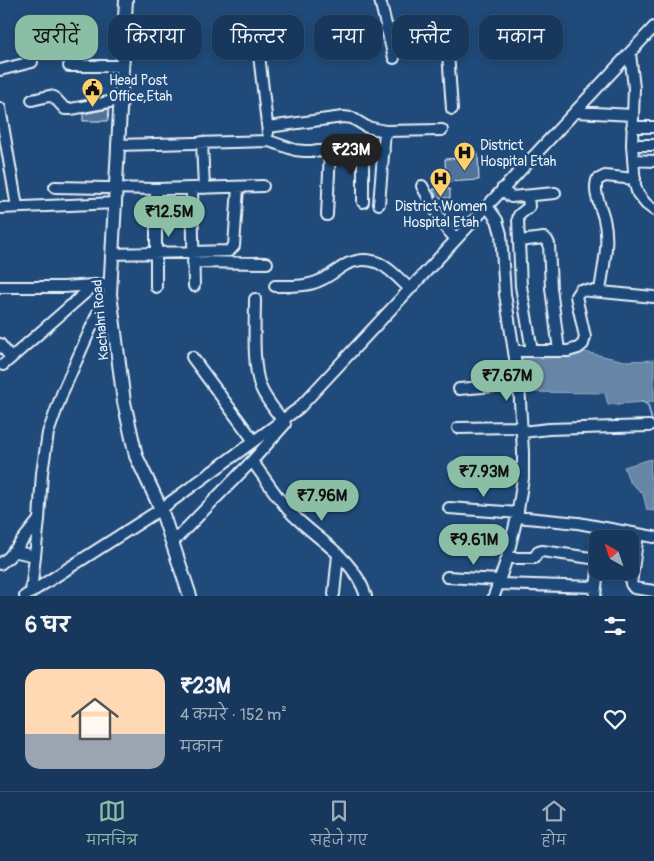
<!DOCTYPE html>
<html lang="hi">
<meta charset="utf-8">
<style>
body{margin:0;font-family:Pangolin,"Playpen Sans Deva",sans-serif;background:#244365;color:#f1f3f6;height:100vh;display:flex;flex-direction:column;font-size:19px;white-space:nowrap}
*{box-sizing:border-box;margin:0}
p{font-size:16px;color:#9eacbb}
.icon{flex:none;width:28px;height:28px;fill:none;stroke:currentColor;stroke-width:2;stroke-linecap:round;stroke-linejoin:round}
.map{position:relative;height:596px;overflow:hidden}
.sheet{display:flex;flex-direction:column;background:#17385c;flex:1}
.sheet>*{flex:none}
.banner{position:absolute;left:15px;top:15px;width:625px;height:45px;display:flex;gap:10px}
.needle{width:32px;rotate:320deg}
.controls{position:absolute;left:589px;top:530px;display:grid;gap:10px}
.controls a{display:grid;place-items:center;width:50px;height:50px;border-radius:10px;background:#17385c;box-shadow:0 2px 8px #0003,0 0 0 1px #365272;font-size:25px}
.price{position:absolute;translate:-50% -42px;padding:0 11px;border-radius:18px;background:#8abfa5;color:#111;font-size:16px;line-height:32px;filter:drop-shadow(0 1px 2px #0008)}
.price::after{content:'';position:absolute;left:50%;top:30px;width:15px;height:11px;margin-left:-8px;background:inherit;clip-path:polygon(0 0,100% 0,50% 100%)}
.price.selected{background:#222;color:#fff}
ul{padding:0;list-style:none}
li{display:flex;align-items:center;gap:15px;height:125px;padding:0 25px}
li+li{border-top:1px solid #365272}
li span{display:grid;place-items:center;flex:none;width:140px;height:100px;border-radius:15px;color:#555}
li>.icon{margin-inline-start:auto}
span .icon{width:60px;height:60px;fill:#fffc;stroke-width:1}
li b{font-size:21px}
h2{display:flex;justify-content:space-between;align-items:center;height:60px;padding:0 25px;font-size:21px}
.chip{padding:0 18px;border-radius:15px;background:#17385c;box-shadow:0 2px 8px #0003,0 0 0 1px #365272;font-size:18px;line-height:45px}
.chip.selected{background:#8abfa5;color:#111}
.tab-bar{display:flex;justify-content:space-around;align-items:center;height:70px;border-top:1px solid #365272;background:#17385c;font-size:14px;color:#9eacbb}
.tab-bar a{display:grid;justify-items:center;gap:2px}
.tab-bar .selected{color:#8abfa5}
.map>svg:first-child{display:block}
</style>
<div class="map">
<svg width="654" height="596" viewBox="0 0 654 596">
<rect width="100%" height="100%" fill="#1f4a7a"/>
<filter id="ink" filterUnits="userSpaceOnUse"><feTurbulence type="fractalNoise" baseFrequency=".02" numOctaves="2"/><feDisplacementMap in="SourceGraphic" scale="10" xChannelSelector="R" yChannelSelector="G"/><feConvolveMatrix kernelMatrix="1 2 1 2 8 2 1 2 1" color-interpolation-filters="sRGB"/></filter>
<g filter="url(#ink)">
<path fill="#6685a7" stroke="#9ab0c7" d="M 585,352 L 625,361 L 654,360 L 654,401 L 608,405 L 605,393 L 525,392 L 520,358 Z
M 651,459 L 650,478 L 654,479 L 654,511 L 647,510 L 643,494 L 629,481 L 624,467 Z"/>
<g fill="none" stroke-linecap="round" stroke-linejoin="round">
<path stroke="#9ab0c7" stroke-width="2" d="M 641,401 L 648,405 L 654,429"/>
</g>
<path fill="#517399" stroke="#e8f1f8" d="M 109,109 L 108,121 L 83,121 L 83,114 Z
M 478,154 L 479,180 L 446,182 L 445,159 L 460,158 L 460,155 Z
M 433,189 L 450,189 L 450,198 L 437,198 Z"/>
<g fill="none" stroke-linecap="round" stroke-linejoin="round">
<defs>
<path id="minor" d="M 380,0 L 394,58
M 386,29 L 439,30 L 444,33 L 447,38 L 452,109
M 258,46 L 268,133
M 630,53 L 634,88 L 632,145 L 635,185 L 638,194 L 646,204 L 654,210
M 69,66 L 122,66
M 0,70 L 32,62
M 32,100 L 49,96 L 54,97 L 65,109 L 71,109 L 120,100
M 0,108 L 17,207
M 575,112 L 633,115
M 268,127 L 343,117 L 352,118 L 367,127 L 385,131 L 442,130
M 632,127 L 654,127
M 202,142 L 204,188
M 117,145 L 269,141 L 295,150 L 304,151 L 384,151
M 632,145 L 654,145
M 633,160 L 654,161
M 422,186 L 445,227 L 456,239
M 55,187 L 156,189 L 263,186
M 192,189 L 194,286
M 502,189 L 511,197 L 555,193
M 528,196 L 529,207 L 519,215 L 518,219 L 521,286 L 532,351
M 363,202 L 363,150
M 379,204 L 385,131
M 487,206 L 497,220 L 501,234 L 505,294 L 519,384 L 523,452 L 523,478 L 517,517 L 507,558 L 494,596
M 0,208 L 116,203
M 327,215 L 330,151
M 519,241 L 544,238 L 547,240 L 549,244 L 551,288 L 559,351
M 112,254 L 229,251 L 234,246 L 238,187
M 193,262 L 267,263
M 275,286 C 291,286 307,287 321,280 C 330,276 338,269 347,264 C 376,251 391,271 410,289
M 0,287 L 63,287 L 110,284
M 156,287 L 156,189
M 600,291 C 603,268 610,242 604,219 C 601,206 593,194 597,180 L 605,176 L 635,179
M 255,299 C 255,324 252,367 261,388 C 266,400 275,410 283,421
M 0,344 L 11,358
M 514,351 L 568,351 L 578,348 L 583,344 L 585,337 L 576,296 L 580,290 L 654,297
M 192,357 L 254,441
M 3,365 L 93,286
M 459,389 L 519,384
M 458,428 L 521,427
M 522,432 L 549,429 L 649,426
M 252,461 C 265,478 277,498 292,514 C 319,541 354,558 366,596
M 455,468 L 523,469
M 449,508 L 518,513
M 517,517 L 578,523 L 654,537
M 638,534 L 631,584 L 634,588 L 654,591
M 172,543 L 252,461 L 285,424
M 13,551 L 35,556
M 507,558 L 534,558 L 538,552 L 542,551 L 598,559
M 0,564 L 9,557 L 38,521
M 447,577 L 499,580
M 498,584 L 596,587
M 31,592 L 39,520 L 42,473 L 48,433 L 63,391 L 99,310 L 110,294
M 334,594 L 338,555
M 25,596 L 161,509 L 299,408 L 654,27
M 595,596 L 598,570"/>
<path id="major" d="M 126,0 L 110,294 L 124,402 L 136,456 L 161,509 L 190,596"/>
</defs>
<use href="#minor" stroke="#e8f1f8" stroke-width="14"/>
<use href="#major" stroke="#e8f1f8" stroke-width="16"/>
<use href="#minor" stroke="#1f4a7a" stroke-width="10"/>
<use href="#major" stroke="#1f4a7a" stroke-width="12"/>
</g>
</g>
<defs>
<symbol id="civic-pin" viewBox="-11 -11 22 30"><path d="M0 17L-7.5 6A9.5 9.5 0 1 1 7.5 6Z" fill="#ffd166" stroke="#1f4a7a"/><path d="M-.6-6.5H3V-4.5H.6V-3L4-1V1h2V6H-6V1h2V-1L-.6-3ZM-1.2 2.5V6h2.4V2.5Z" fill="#111"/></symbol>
<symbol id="hospital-pin" viewBox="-11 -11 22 30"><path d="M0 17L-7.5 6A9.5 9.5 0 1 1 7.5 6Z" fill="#ffd166" stroke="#1f4a7a"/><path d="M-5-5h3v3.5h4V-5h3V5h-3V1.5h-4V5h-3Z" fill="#111"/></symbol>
</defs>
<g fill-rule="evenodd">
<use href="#civic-pin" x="80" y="76" width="25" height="34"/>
<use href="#hospital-pin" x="452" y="140" width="25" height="34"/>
<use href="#hospital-pin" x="428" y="166" width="25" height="34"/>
</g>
<g text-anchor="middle" stroke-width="5" stroke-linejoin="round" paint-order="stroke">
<g font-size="14" fill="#e8f1f8" stroke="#1f4a7a" text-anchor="start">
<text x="109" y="85">Head Post<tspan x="109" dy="16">Office,Etah</tspan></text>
<text x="480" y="150">District<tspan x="480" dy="16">Hospital Etah</tspan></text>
<text x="441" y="211" text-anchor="middle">District Women<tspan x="441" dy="16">Hospital Etah</tspan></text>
</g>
<g font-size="14" fill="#e8f1f8" stroke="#1f4a7a">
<text transform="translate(100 320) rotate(-95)" y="5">Kachahri Road</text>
</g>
</g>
</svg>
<div class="controls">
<a><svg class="needle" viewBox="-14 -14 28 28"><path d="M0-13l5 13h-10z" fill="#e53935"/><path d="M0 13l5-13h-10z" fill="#9eacbb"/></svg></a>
</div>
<b class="price selected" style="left:351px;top:176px">₹23M</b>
<b class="price" style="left:169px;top:238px">₹12.5M</b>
<b class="price" style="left:507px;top:402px">₹7.67M</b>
<b class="price" style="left:484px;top:498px">₹7.93M</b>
<b class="price" style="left:322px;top:522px">₹7.96M</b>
<b class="price" style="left:474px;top:566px">₹9.61M</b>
<div class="banner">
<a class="chip selected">खरीदें</a>
<a class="chip">किराया</a>
<a class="chip">फ़िल्टर</a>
<a class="chip">नया</a>
<a class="chip">फ़्लैट</a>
<a class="chip">मकान</a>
</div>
</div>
<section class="sheet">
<h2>6 घर<svg class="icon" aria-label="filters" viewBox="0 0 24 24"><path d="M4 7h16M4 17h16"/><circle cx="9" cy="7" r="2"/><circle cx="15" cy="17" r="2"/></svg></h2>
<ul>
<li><span style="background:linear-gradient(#ffd9b3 65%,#9aa5b1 0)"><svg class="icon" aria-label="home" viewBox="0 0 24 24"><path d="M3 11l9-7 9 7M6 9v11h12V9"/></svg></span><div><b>₹23M</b><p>4 कमरे · 152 m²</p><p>मकान</p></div><svg class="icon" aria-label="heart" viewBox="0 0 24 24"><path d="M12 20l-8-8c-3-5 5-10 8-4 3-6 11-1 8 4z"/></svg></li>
</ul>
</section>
<nav class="tab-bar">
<a class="selected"><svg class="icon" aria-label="map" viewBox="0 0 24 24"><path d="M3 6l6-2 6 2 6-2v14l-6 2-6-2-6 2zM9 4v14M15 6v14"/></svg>मानचित्र</a>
<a><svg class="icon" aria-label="saved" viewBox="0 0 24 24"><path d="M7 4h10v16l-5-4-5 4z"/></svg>सहेजे गए</a>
<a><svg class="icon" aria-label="home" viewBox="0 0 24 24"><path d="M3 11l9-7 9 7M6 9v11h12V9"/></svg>होम</a>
</nav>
